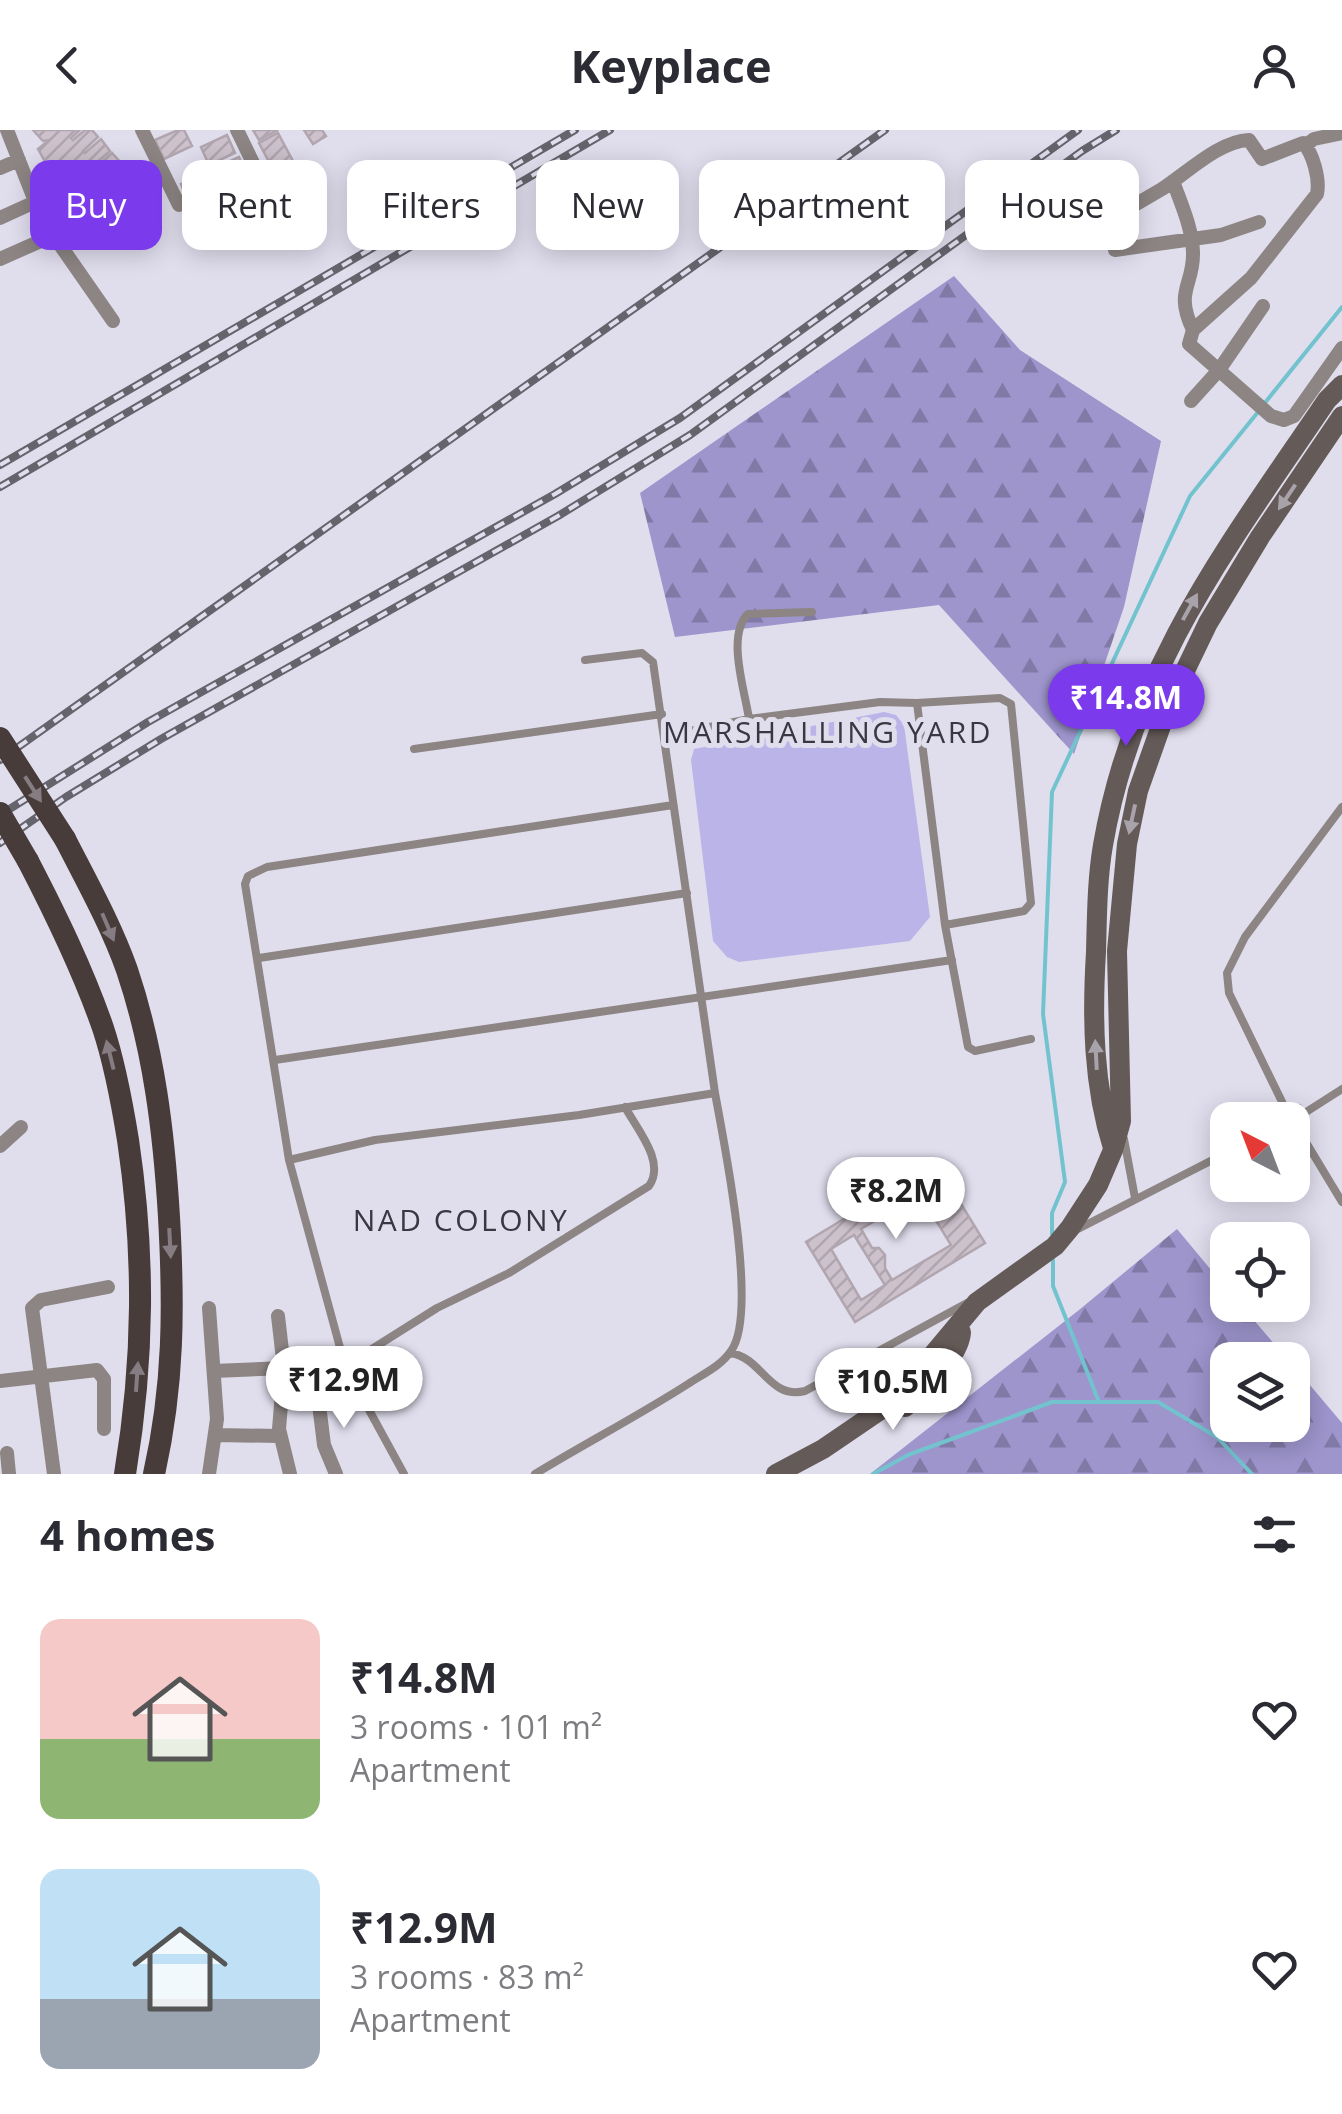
<!DOCTYPE html>
<meta charset="utf-8">
<style>
body{margin:0;font-family:"Open Sans",sans-serif;background:#f7f7f7;color:#2b2b33;height:100vh;display:flex;flex-direction:column;font-size:38px;white-space:nowrap}
*{box-sizing:border-box;margin:0}
p{font-size:32px;color:#7c7c81}
.icon{flex:none;width:55px;height:55px;fill:none;stroke:currentColor;stroke-width:2;stroke-linecap:round;stroke-linejoin:round}
.map{position:relative;height:1344px;overflow:hidden}
.side{display:flex;flex-direction:column;background:#fff;flex:1}
.side>*{flex:none}
.guide{position:absolute;left:30px;top:30px;width:1282px;height:90px;display:flex;gap:20px}
.needle{width:65px;rotate:318deg}
.buttons{position:absolute;left:1210px;top:972px;display:grid;gap:20px}
.buttons a{display:grid;place-items:center;width:100px;height:100px;border-radius:20px;background:#fff;box-shadow:0 5px 25px #0003;font-size:50px}
.price{position:absolute;translate:-50% -85px;padding:0 22px;border-radius:35px;background:#fff;color:#222;font-size:32px;line-height:65px;filter:drop-shadow(0 2px 5px #0008)}
.price::after{content:'';position:absolute;left:50%;top:60px;width:30px;height:22px;margin-left:-15px;background:inherit;clip-path:polygon(0 0,100% 0,50% 100%)}
.price.current{background:#7c3aed;color:#fff}
ul{padding:0;list-style:none}
li{display:flex;align-items:center;gap:30px;height:250px;padding:0 40px}
li span{display:grid;place-items:center;flex:none;width:280px;height:200px;border-radius:20px;color:#555}
li>.icon{margin-inline-start:auto}
span .icon{width:120px;height:120px;fill:#fffc;stroke-width:1}
li b{font-size:42px}
h2{display:flex;justify-content:space-between;align-items:center;height:120px;padding:0 40px;font-size:42px}
.chip{padding:0 35px;border-radius:20px;background:#fff;box-shadow:0 5px 25px #0003;font-size:35px;line-height:90px}
.chip.current{background:#7c3aed;color:#fff}
header{display:flex;justify-content:space-between;align-items:center;height:130px;padding:0 40px;background:#fff;font-size:45px;font-weight:700}
.map>svg:first-child{display:block}
</style>
<header><svg class="icon" aria-label="back" viewBox="0 0 24 24"><path d="M15 5l-7 7 7 7"/></svg>Keyplace<svg class="icon" aria-label="person" viewBox="0 0 24 24"><circle cx="12" cy="8" r="4"/><path d="M4 21q1-7 8-7t8 7"/></svg></header>
<div class="map">
<svg width="1342" height="1344" viewBox="0 0 1342 1344">
<defs>
<pattern id="forest-firs" width="22" height="20" patternUnits="userSpaceOnUse" patternTransform="scale(2.5)"><rect width="22" height="20" fill="#9d95cc"/><path d="M5 1l3.5 6h-7zM16 11l3.5 6h-7z" fill="#817aa6"/></pattern>
<pattern id="building-hatch" width="6" height="6" patternUnits="userSpaceOnUse" patternTransform="scale(2.5)"><rect width="6" height="6" fill="#cdc1cb"/><path d="M-1 1l2-2M0 6l6-6M5 7l2-2" fill="none" stroke="#b0a6af"/></pattern>
</defs>
<rect width="100%" height="100%" fill="#e0deed"/>
<path fill="url(#forest-firs)" d="M 954,146 L 1020,220 L 1161,311 L 1124,477 L 1074,624 L 939,475 L 675,507 L 640,363 Z
M 1177,1099 L 1227,1159 L 1228,1175 L 1241,1175 L 1288,1230 L 1228,1230 L 1228,1295 L 1292,1295 L 1293,1235 L 1342,1293 L 1342,1344 L 870,1344 L 1079,1180 Z"/>
<path fill="#bbb4e8" d="M 884,582 L 896,585 L 904,595 L 930,787 L 910,811 L 739,832 L 727,827 L 713,811 L 691,630 L 694,619 Z"/>
<g fill="none" stroke-linecap="round" stroke-linejoin="round">
<path stroke="#73c3cf" stroke-width="4" d="M 1264,274 L 1342,177
M 1052,1104 L 1052,1083 L 1065,1052 L 1043,884 L 1052,662 L 1190,366 L 1258,282
M 1053,1130 L 1053,1156 L 1099,1272
M 873,1344 L 908,1325 L 1052,1272 L 1158,1272 L 1217,1307 L 1252,1344"/>
</g>
<path fill="url(#building-hatch)" stroke="#b1a6af" stroke-width="2.5" fill-rule="evenodd" d="M 33,0 L 80,0 L 71,8 L 73,10 L 85,0 L 92,0 L 98,7 L 83,21 L 85,23 L 101,9 L 110,21 L 90,38 L 92,40 L 112,23 L 121,33 L 101,50 L 103,53 L 123,36 L 132,46 L 116,60 L 118,63 L 134,49 L 151,67 L 136,80 L 124,65 L 120,68 L 130,79 L 112,91 L 103,80 L 99,83 L 107,92 L 85,107 L 76,97 L 99,77 L 97,75 L 75,94 L 66,84 L 89,65 L 87,62 L 66,80 L 57,70 L 85,46 L 82,43 L 59,64 L 50,54 L 71,36 L 69,33 L 58,42 L 49,33 L 47,35 L 38,19 L 49,10 L 43,11 Z
M 178,0 L 184,0 L 192,16 L 164,29 L 155,10 Z
M 253,0 L 278,0 L 259,10 Z
M 304,0 L 322,0 L 326,6 L 313,14 Z
M 278,3 L 293,31 L 286,35 L 288,39 L 276,45 L 259,13 Z
M 227,5 L 235,23 L 209,35 L 201,17 Z
M 239,27 L 245,41 L 187,68 L 181,54 Z
M 936,1033 L 985,1113 L 855,1192 L 806,1112 ZM 920,1064 L 951,1115 L 892,1150 L 885,1138 L 885,1125 L 879,1118 L 872,1118 L 861,1099 ZM 854,1105 L 885,1155 L 861,1170 L 831,1119 Z"/>
<g fill="none" stroke-linecap="round" stroke-linejoin="round">
<path stroke="#8c8583" stroke-width="8" d="M 917,573 L 1000,568 L 1011,574 L 1031,773 L 1024,781 L 945,795
M 749,589 C 745,561 726,505 748,484 L 812,482
M 665,606 L 749,589 L 880,572 L 917,573 L 945,795 L 968,917 L 975,921 L 1031,909
M 414,619 L 662,584
M 259,828 L 687,763
M 275,930 L 952,830
M 1285,978 L 1229,863 L 1227,843 L 1245,807 L 1342,677
M 1303,984 L 1342,959
M 1280,990 L 1285,978 L 1299,978 L 1304,991 L 1292,1000
M 1298,999 L 1342,1072
M 1124,1009 L 1135,1068
M 289,1030 L 245,754 L 248,746 L 267,737 L 673,675
M 1076,1100 L 1228,1022
M 730,1223 C 762,1227 769,1270 805,1261 L 967,1173
M 345,1236 L 437,1178 L 509,1143 L 649,1056 C 666,1032 637,999 625,977
M 404,1344 L 345,1236 L 289,1030 L 375,1010 L 579,985 L 715,963 L 653,532 L 642,523 L 585,530
M 535,1344 C 586,1313 638,1286 688,1254 C 703,1244 721,1236 731,1221 C 759,1183 724,1013 715,963"/>
<path stroke="#8c8583" stroke-width="14" d="M 7,0 L 42,89 L 113,191
M 142,0 L 179,75 L 256,39 L 237,0
M 1306,15 L 1314,9 L 1342,3
M 0,38 L 19,30
M 1173,51 C 1181,74 1192,97 1193,122 C 1194,156 1174,160 1193,200
M 0,88 L 35,72
M 1074,110 C 1104,93 1133,76 1162,59 C 1187,43 1219,11 1249,10 L 1262,29 L 1303,13 C 1313,23 1320,49 1317,64 L 1251,148 L 1193,200 L 1189,214 L 1271,286 L 1284,290 L 1294,286 L 1342,218
M 1115,120 L 1221,105 L 1259,92
M 0,129 L 52,106
M 1191,271 L 1219,240 L 1263,176
M 0,1016 L 21,997
M 278,1186 L 284,1238 L 279,1299 L 290,1344
M 214,1241 L 284,1238
M 0,1251 L 97,1240 L 104,1249 L 104,1299
M 317,1258 L 324,1315 L 336,1344
M 215,1305 L 279,1306
M 7,1323 L 9,1344
M 54,1344 L 32,1178 L 41,1170 L 108,1157
M 209,1344 L 217,1289 L 209,1178"/>
<path stroke="#645a58" stroke-width="20" d="M 1113,1018 C 1093,955 1092,888 1096,822 C 1097,786 1097,750 1103,715 C 1134,536 1229,415 1327,270 L 1342,255
M 905,1277 C 923,1261 960,1226 961,1202
M 776,1344 L 823,1319 L 895,1270 L 977,1172 L 1055,1116 L 1070,1098 L 1098,1055 L 1113,1020 L 1121,991 L 1117,821 L 1127,714 L 1138,661 L 1168,576 L 1208,493 L 1260,407 L 1342,286"/>
<path stroke="#483c3a" stroke-width="22" d="M 65,709 C 87,752 111,795 127,840 C 154,920 164,1003 169,1087 C 174,1177 174,1255 154,1344
M 28,731 C 56,785 83,840 103,898 C 115,934 122,973 128,1010 C 145,1124 144,1230 125,1344"/>
<defs>
<path id="rail" d="M 0,335 L 575,0
M 0,357 L 610,0
M 0,630 L 885,0
M 0,685 L 148,592 L 555,364 L 680,288 L 1078,0
M 0,713 L 66,667 L 161,609 L 558,386 L 690,305 L 1082,21 L 1116,0"/>
</defs>
<use href="#rail" stroke="#65646c" stroke-width="8"/>
<use href="#rail" stroke="#e0deed" stroke-width="4" stroke-dasharray="11" stroke-linecap="butt"/>
<path stroke="#483c3a" stroke-width="22" d="M 0,608 L 65,709
M 0,683 L 28,731"/>
</g>
<defs><path id="oneway-solid" d="M-6-.8H1V-3.2L6.5 0L1 3.2V.8H-6Z" transform="scale(2.5)"/></defs>
<g fill="#a8a3aa">
<use href="#oneway-solid" transform="translate(1287 367) rotate(124)"/>
<use href="#oneway-solid" transform="translate(1190 477) rotate(-61)"/>
<use href="#oneway-solid" transform="translate(1132 689) rotate(102)"/>
<use href="#oneway-solid" transform="translate(1096 925) rotate(-93)"/>
</g>
<g fill="#857d82">
<use href="#oneway-solid" transform="translate(33 659) rotate(57)"/>
<use href="#oneway-solid" transform="translate(108 797) rotate(67)"/>
<use href="#oneway-solid" transform="translate(110 925) rotate(-104)"/>
<use href="#oneway-solid" transform="translate(170 1113) rotate(87)"/>
<use href="#oneway-solid" transform="translate(137 1247) rotate(-86)"/>
</g>
<g text-anchor="middle" stroke-width="10" stroke-linejoin="round" paint-order="stroke">
<g font-size="30" letter-spacing="2.5" fill="#383742" stroke="#e0deed">
<text x="828" y="613">MARSHALLING YARD</text>
<text x="461" y="1101">NAD COLONY</text>
</g>
</g>
</svg>
<div class="buttons">
<a><svg class="needle" viewBox="-14 -14 28 28"><path d="M0-13l5 13h-10z" fill="#e53935"/><path d="M0 13l5-13h-10z" fill="#7c7c81"/></svg></a>
<a><svg class="icon" aria-label="locate" viewBox="0 0 24 24"><circle cx="12" cy="12" r="6"/><path d="M12 2v4M12 18v4M2 12h4M18 12h4"/></svg></a>
<a><svg class="icon" aria-label="layers" viewBox="0 0 24 24"><path d="M12 4l9 5-9 5-9-5zM3 14l9 5 9-5"/></svg></a>
</div>
<b class="price current" style="left:1126px;top:619px">₹14.8M</b>
<b class="price" style="left:896px;top:1112px">₹8.2M</b>
<b class="price" style="left:344px;top:1301px">₹12.9M</b>
<b class="price" style="left:893px;top:1303px">₹10.5M</b>
<div class="guide">
<a class="chip current">Buy</a>
<a class="chip">Rent</a>
<a class="chip">Filters</a>
<a class="chip">New</a>
<a class="chip">Apartment</a>
<a class="chip">House</a>
</div>
</div>
<section class="side">
<h2>4 homes<svg class="icon" aria-label="filters" viewBox="0 0 24 24"><path d="M4 7h16M4 17h16"/><circle cx="9" cy="7" r="2"/><circle cx="15" cy="17" r="2"/></svg></h2>
<ul>
<li><span style="background:linear-gradient(#f6c9c9 60%,#8fb573 0)"><svg class="icon" aria-label="home" viewBox="0 0 24 24"><path d="M3 11l9-7 9 7M6 9v11h12V9"/></svg></span><div><b>₹14.8M</b><p>3 rooms · 101 m²</p><p>Apartment</p></div><svg class="icon" aria-label="heart" viewBox="0 0 24 24"><path d="M12 20l-8-8c-3-5 5-10 8-4 3-6 11-1 8 4z"/></svg></li>
<li><span style="background:linear-gradient(#bfe0f5 65%,#9aa5b1 0)"><svg class="icon" aria-label="home" viewBox="0 0 24 24"><path d="M3 11l9-7 9 7M6 9v11h12V9"/></svg></span><div><b>₹12.9M</b><p>3 rooms · 83 m²</p><p>Apartment</p></div><svg class="icon" aria-label="heart" viewBox="0 0 24 24"><path d="M12 20l-8-8c-3-5 5-10 8-4 3-6 11-1 8 4z"/></svg></li>
</ul>
</section>
